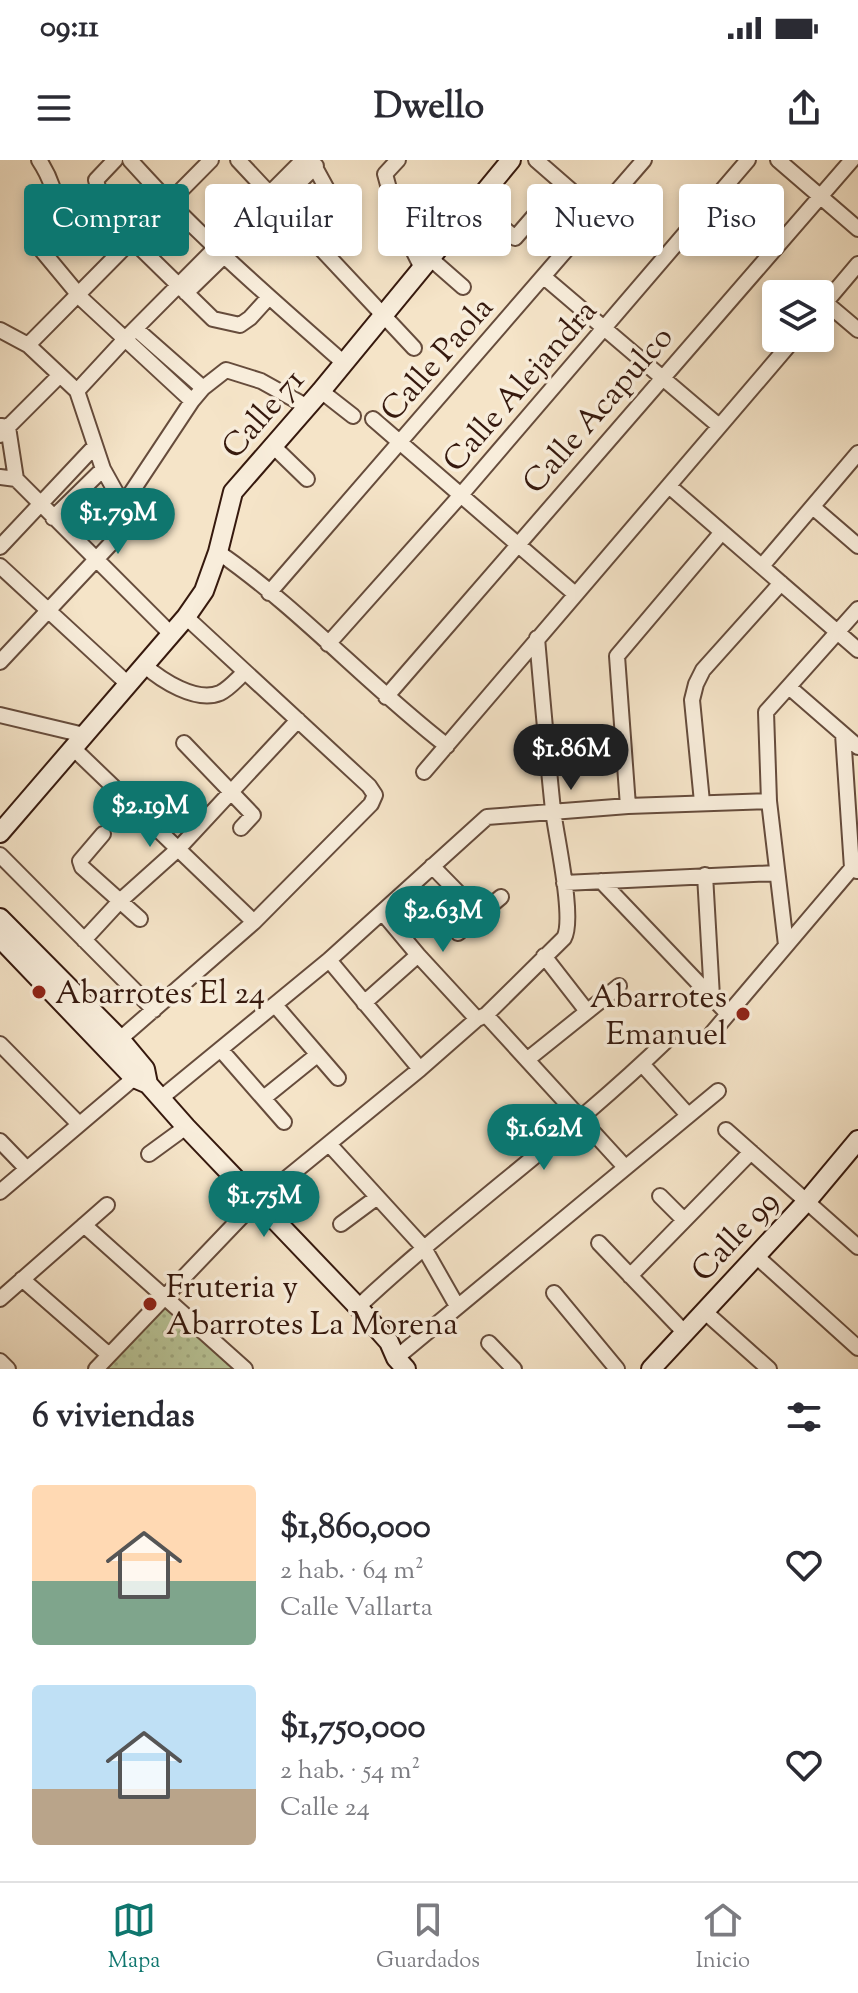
<!DOCTYPE html>
<html lang="es">
<meta charset="utf-8">
<style>
body{margin:0;font-family:"Sorts Mill Goudy",serif;background:#f7f7f7;color:#2b2b33;height:100vh;display:flex;flex-direction:column;font-size:30px;white-space:nowrap}
*{box-sizing:border-box;margin:0}
p{font-size:26px;color:#7c7c81}
.icon{flex:none;width:44px;height:44px;fill:none;stroke:currentColor;stroke-width:2;stroke-linecap:round;stroke-linejoin:round}
.map{position:relative;height:1209px;overflow:hidden}
.drawer{display:flex;flex-direction:column;background:#fff;flex:1}
.drawer>*{flex:none}
.guide{position:absolute;left:24px;top:24px;width:810px;height:72px;display:flex;gap:16px}
.fabs{position:absolute;left:762px;top:120px;display:grid;gap:16px}
.fabs a{display:grid;place-items:center;width:72px;height:72px;border-radius:8px;background:#fff;box-shadow:0 4px 12px #0003;font-size:40px}
.price{position:absolute;translate:-50% -68px;padding:0 18px;border-radius:28px;background:#0f766e;color:#fff;font-size:26px;line-height:52px;filter:drop-shadow(0 2px 4px #0008)}
.price::after{content:'';position:absolute;left:50%;top:48px;width:24px;height:18px;margin-left:-12px;background:inherit;clip-path:polygon(0 0,100% 0,50% 100%)}
.price.on{background:#222;color:#fff}
ul{padding:0;list-style:none}
li{display:flex;align-items:center;gap:24px;height:200px;padding:0 32px}
li span{display:grid;place-items:center;flex:none;width:224px;height:160px;border-radius:8px;color:#555}
li>.icon{margin-inline-start:auto}
span .icon{width:96px;height:96px;fill:#fffc;stroke-width:1}
li b{font-size:34px}
h2{display:flex;justify-content:space-between;align-items:center;height:96px;padding:0 32px;font-size:34px}
.pill{padding:0 28px;border-radius:8px;background:#fff;box-shadow:0 4px 12px #0003;font-size:28px;line-height:72px}
.pill.on{background:#0f766e;color:#fff}
.status{display:flex;justify-content:space-between;align-items:center;height:56px;padding:0 40px;background:#fff;direction:ltr}
.status svg{height:22px;fill:currentColor}
header{display:flex;justify-content:space-between;align-items:center;height:104px;padding:0 32px;background:#fff;font-size:36px;font-weight:700}
.dock{display:flex;justify-content:space-around;align-items:center;height:112px;border-top:2px solid #e1e1e2;background:#fff;font-size:22px;color:#7c7c81}
.dock a{display:grid;justify-items:center;gap:4px}
.dock .on{color:#0f766e}
.map>svg:first-child{display:block}
</style>
<div class="status"><b>09:11</b><svg viewBox="0 0 49 12"><path d="M0 12V9h3v3zM5 12V6h3v6zM10 12V3h3v9zM15 12V0h3v12zM26 1h20v11H26zM47 4h2v5h-2z"/></svg></div>
<header><svg class="icon" aria-label="menu" viewBox="0 0 24 24"><path d="M4 6h16M4 12h16M4 18h16"/></svg>Dwello<svg class="icon" aria-label="share" viewBox="0 0 24 24"><path d="M12 15V3M7 8l5-5 5 5M5 13v7h14v-7"/></svg></header>
<div class="map">
<svg width="858" height="1209" viewBox="0 0 858 1209">
<defs>
<pattern id="park-dots" width="8" height="8" patternUnits="userSpaceOnUse" patternTransform="scale(2)"><rect width="8" height="8" fill="#b9c598"/><path d="M2 2h.1M6 6h.1" fill="none" stroke="#a0a982" stroke-width="1.8" stroke-linecap="round"/></pattern>
</defs>
<rect width="100%" height="100%" fill="#f5e4c8"/>
<filter id="stains"><feTurbulence type="fractalNoise" baseFrequency=".0025" numOctaves="4"/><feColorMatrix values="0 0 0 0 .2 0 0 0 0 .09 0 0 0 0 .02 0 0 0 .5 -.17"/></filter>
<radialGradient id="worn" r=".72"><stop offset=".6" stop-color="#630" stop-opacity="0"/><stop offset="1" stop-color="#630" stop-opacity=".3"/></radialGradient>
<path fill="url(#park-dots)" stroke="#786f53" stroke-width="2" d="M 165,1136 L 245,1209 L 96,1209 Z"/>
<g fill="none" stroke-linecap="round" stroke-linejoin="round">
<defs>
<path id="street" d="M 39,0 C 47,12 62,41 52,55 C 47,61 39,67 33,73 L 34,81 L 83,140 L 192,241
M 115,0 L 96,20 L 99,31 L 120,68 L 213,159 L 240,165 L 250,158 L 269,137
M 130,0 C 196,74 270,138 344,203
M 238,0 L 414,188
M 311,0 L 346,64 L 322,88
M 398,0 L 385,14 L 397,58 L 422,108
M 536,0 L 598,54
M 778,0 L 858,69
M 279,42 L 316,6
M 474,43 L 515,78 L 562,24
M 120,68 L 157,30
M 431,99 L 463,127
M 544,117 L 719,266
M 186,133 L 223,97
M 825,142 L 858,170
M 820,149 L 858,104
M 136,169 L 203,228
M 0,170 L 28,185 L 77,231 L 103,309 L 123,345 L 118,376 L 0,502
M 28,185 L 211,0
M 77,231 L 126,178 L 303,0
M 321,231 L 353,256
M 373,259 L 575,434
M 1,266 L 8,267 L 16,319
M 0,275 L 60,215
M 272,285 L 307,319
M 0,317 L 16,319 L 171,474
M 669,326 L 858,490
M 123,345 L 192,241 L 203,228 L 226,210 L 261,221 L 306,246
M 814,348 L 858,386
M 53,358 L 103,309
M 0,387 L 95,286
M 218,392 C 300,449 368,525 447,586
M 0,406 L 128,524
M 762,406 L 858,293
M 269,433 L 644,0
M 328,484 L 460,336 L 748,0
M 144,505 C 161,520 196,543 220,533 C 229,529 238,518 245,512
M 789,527 L 858,587
M 386,537 L 852,0
M 0,555 L 84,575
M 843,574 L 852,708 L 857,711
M 184,583 L 253,655 L 241,668
M 73,588 L 254,762
M 424,612 L 795,178
M 702,642 L 692,540 L 696,524 L 703,510 L 781,423
M 628,646 L 617,496 L 722,372
M 103,674 L 80,701 L 82,707 L 140,759
M 0,695 L 154,850
M 432,706 L 480,755
M 705,715 L 712,837
M 601,721 L 727,853
M 564,723 L 777,713
M 382,752 L 418,795 L 477,859
M 458,773 L 501,737
M 84,780 L 120,741 L 178,689 L 298,560
M 786,785 L 769,641 L 766,552 L 858,449
M 544,796 L 586,850
M 329,800 L 420,909
M 364,843 L 418,795
M 275,845 L 338,918
M 486,855 L 625,1007
M 712,873 L 858,701
M 120,879 L 254,762 L 371,644 L 375,635 L 369,626 L 186,457
M 0,884 L 79,964
M 221,890 L 284,962
M 528,899 L 619,826
M 642,904 L 688,955
M 265,937 L 317,895
M 161,938 L 329,800 L 487,657 L 628,646 L 769,641
M 726,970 L 858,1087
M 0,981 L 27,1009
M 329,984 L 424,1088 L 457,1146
M 149,994 L 186,967
M 0,1032 L 140,913
M 660,1036 L 684,1060
M 341,1064 L 376,1038
M 84,1065 L 245,1209
M 599,1083 L 685,1173
M 756,1096 L 858,1188
M 630,1116 L 751,992
M 22,1119 L 109,1195
M 554,1133 L 617,1209
M 0,1139 L 107,1045
M 358,1147 C 457,1054 569,975 667,880
M 704,1151 L 769,1209
M 489,1183 L 514,1209
M 396,1198 L 718,931
M 0,1201 L 8,1209
M 96,1209 L 249,1049 L 420,909 L 477,859 L 486,855 L 564,778 C 575,759 556,676 553,650 C 547,593 542,535 537,478"/>
<path id="secondary" d="M 0,673 L 186,457 L 204,431 L 218,392 L 233,332 L 321,231 L 511,0
M 0,758 L 120,879 L 145,909 L 148,924
M 0,778 L 134,918 L 148,924 L 186,967 L 358,1147 L 389,1182 L 396,1198 L 406,1209
M 651,1209 L 807,1041 L 858,980"/>
</defs>
<use href="#street" stroke="#664c3c" stroke-width="18"/>
<use href="#secondary" stroke="#36190e" stroke-width="22"/>
<use href="#street" stroke="#f8eddb" stroke-width="14"/>
<use href="#secondary" stroke="#f8eddb" stroke-width="18"/>
</g>
<g fill="#8f2418" stroke="#f8eddb" stroke-width="3">
<circle cx="39" cy="832" r="8"/>
<circle cx="743" cy="854" r="8"/>
<circle cx="150" cy="1144" r="8"/>
</g>
<g text-anchor="middle" stroke-width="7" stroke-linejoin="round" paint-order="stroke">
<g font-size="32" fill="#36190e" stroke="#f8eddb">
<text transform="translate(436 198) rotate(-49)" y="11">Calle Paola</text>
<text transform="translate(519 225) rotate(-49)" y="11">Calle Alejandra</text>
<text transform="translate(597 249) rotate(-49)" y="11">Calle Acapulco</text>
<text transform="translate(262 253) rotate(-49)" y="11">Calle 71</text>
<text transform="translate(734 1075) rotate(-47)" y="11">Calle 99</text>
</g>
<g font-size="32" fill="#36190e" stroke="#f8eddb" text-anchor="start">
<text x="55" y="843">Abarrotes El 24</text>
<text x="727" y="847" text-anchor="end">Abarrotes<tspan x="727" dy="37">Emanuel</tspan></text>
<text x="166" y="1137">Fruteria y<tspan x="166" dy="37">Abarrotes La Morena</tspan></text>
</g>
</g>
<rect width="100%" height="100%" filter="url(#stains)"/>
<rect width="100%" height="100%" fill="url(#worn)"/>
</svg>
<div class="fabs">
<a><svg class="icon" aria-label="layers" viewBox="0 0 24 24"><path d="M12 4l9 5-9 5-9-5zM3 14l9 5 9-5"/></svg></a>
</div>
<b class="price" style="left:118px;top:396px">$1.79M</b>
<b class="price on" style="left:571px;top:632px">$1.86M</b>
<b class="price" style="left:150px;top:689px">$2.19M</b>
<b class="price" style="left:443px;top:794px">$2.63M</b>
<b class="price" style="left:544px;top:1012px">$1.62M</b>
<b class="price" style="left:264px;top:1079px">$1.75M</b>
<div class="guide">
<a class="pill on">Comprar</a>
<a class="pill">Alquilar</a>
<a class="pill">Filtros</a>
<a class="pill">Nuevo</a>
<a class="pill">Piso</a>
</div>
</div>
<section class="drawer">
<h2>6 viviendas<svg class="icon" aria-label="filters" viewBox="0 0 24 24"><path d="M4 7h16M4 17h16"/><circle cx="9" cy="7" r="2"/><circle cx="15" cy="17" r="2"/></svg></h2>
<ul>
<li><span style="background:linear-gradient(#ffd9b3 60%,#7fa58c 0)"><svg class="icon" aria-label="home" viewBox="0 0 24 24"><path d="M3 11l9-7 9 7M6 9v11h12V9"/></svg></span><div><b>$1,860,000</b><p>2 hab. · 64 m²</p><p>Calle Vallarta</p></div><svg class="icon" aria-label="heart" viewBox="0 0 24 24"><path d="M12 20l-8-8c-3-5 5-10 8-4 3-6 11-1 8 4z"/></svg></li>
<li><span style="background:linear-gradient(#bfe0f5 65%,#b9a48a 0)"><svg class="icon" aria-label="home" viewBox="0 0 24 24"><path d="M3 11l9-7 9 7M6 9v11h12V9"/></svg></span><div><b>$1,750,000</b><p>2 hab. · 54 m²</p><p>Calle 24</p></div><svg class="icon" aria-label="heart" viewBox="0 0 24 24"><path d="M12 20l-8-8c-3-5 5-10 8-4 3-6 11-1 8 4z"/></svg></li>
</ul>
</section>
<nav class="dock">
<a class="on"><svg class="icon" aria-label="map" viewBox="0 0 24 24"><path d="M3 6l6-2 6 2 6-2v14l-6 2-6-2-6 2zM9 4v14M15 6v14"/></svg>Mapa</a>
<a><svg class="icon" aria-label="saved" viewBox="0 0 24 24"><path d="M7 4h10v16l-5-4-5 4z"/></svg>Guardados</a>
<a><svg class="icon" aria-label="home" viewBox="0 0 24 24"><path d="M3 11l9-7 9 7M6 9v11h12V9"/></svg>Inicio</a>
</nav>
